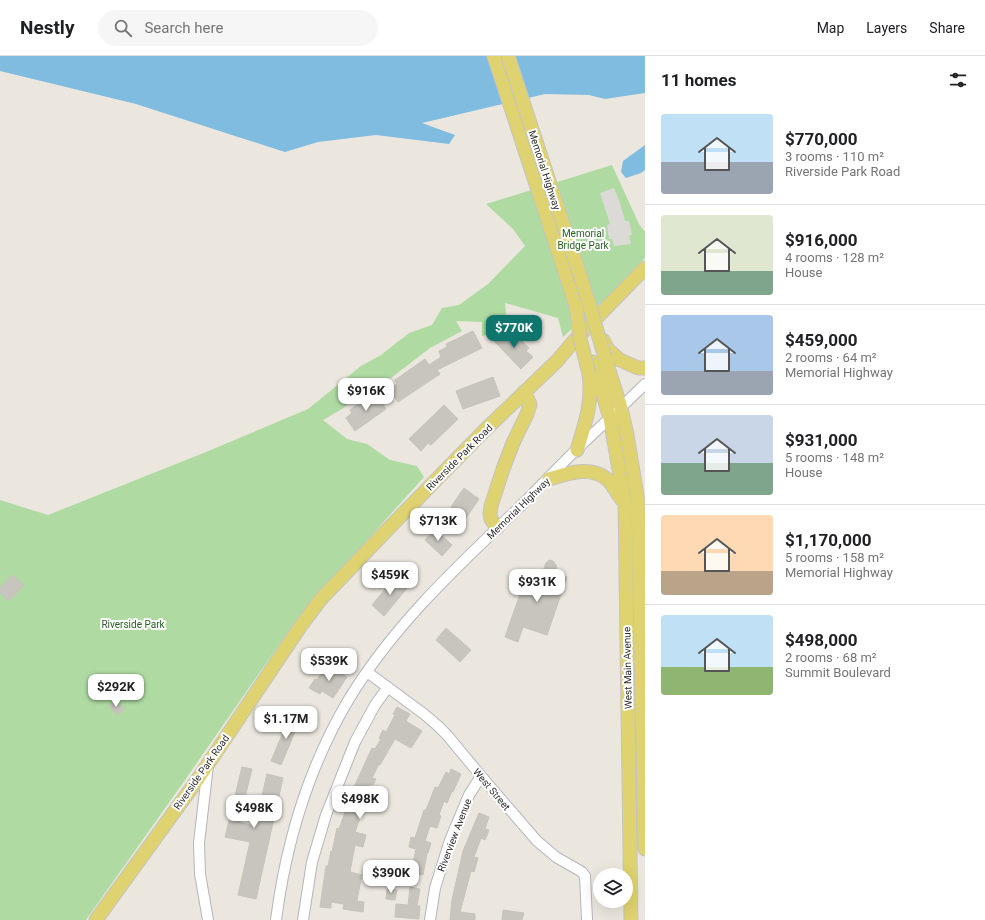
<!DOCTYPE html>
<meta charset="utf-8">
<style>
body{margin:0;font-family:Roboto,sans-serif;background:#f6f6f6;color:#202124;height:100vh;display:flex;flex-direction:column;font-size:15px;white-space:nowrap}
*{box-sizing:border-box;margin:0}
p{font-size:13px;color:#757577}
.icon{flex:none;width:22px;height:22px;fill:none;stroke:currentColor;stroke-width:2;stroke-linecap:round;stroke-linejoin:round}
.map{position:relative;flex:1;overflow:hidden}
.drawer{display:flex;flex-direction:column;background:#fff;width:340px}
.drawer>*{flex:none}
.controls{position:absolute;left:593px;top:812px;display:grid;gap:8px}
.controls a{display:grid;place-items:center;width:40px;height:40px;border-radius:50%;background:#fff;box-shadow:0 4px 16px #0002;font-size:20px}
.price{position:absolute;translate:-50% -34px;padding:0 9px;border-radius:8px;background:#fff;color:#222;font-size:13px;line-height:26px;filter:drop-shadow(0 1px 2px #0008)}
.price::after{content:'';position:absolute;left:50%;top:24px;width:12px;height:9px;margin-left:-6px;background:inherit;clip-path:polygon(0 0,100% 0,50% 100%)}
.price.selected{background:#0f766e;color:#fff}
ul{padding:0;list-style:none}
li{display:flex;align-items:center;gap:12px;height:100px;padding:0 16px}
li+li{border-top:1px solid #e0e0e0}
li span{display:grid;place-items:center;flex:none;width:112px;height:80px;border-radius:4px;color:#555}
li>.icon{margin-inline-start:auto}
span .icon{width:48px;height:48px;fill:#fffc;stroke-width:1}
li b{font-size:17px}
h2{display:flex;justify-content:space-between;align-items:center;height:48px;padding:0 16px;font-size:17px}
header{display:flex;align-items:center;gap:24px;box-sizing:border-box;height:56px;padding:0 20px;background:#fff;border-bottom:1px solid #e0e0e0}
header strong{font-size:19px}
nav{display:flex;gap:22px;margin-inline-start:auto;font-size:14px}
.search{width:280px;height:36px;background:#f6f6f6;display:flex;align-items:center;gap:10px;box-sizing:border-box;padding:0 14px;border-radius:22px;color:#757577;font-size:15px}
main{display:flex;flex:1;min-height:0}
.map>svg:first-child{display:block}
</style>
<header>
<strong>Nestly</strong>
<div class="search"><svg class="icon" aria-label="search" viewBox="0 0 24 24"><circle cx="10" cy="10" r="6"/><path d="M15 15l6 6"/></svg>Search here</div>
<nav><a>Map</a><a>Layers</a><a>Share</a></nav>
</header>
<main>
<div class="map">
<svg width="645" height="864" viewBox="0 0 645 864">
<rect width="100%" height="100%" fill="#ebe7df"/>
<path fill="#afdba3" d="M 612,109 L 639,168 L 645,176 L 645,202 L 606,242 L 563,281 L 558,262 L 505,247 L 506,257 L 501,275 L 482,280 L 482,266 L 456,265 L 462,275 L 430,292 L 391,322 L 383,326 L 380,322 L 342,353 L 323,364 L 347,383 L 367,388 L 390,404 L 417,410 L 424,421 L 299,560 L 185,724 L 86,864 L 0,864 L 0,444 L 48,459 L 206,396 L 308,353 L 361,310 L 381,299 L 409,277 L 432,269 L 442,252 L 459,249 L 488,228 L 525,190 L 513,173 L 486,148 Z"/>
<path fill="#dcdad6" d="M 614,132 L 620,147 L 625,165 L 629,165 L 632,179 L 629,180 L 631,188 L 614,190 L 612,183 L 609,183 L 607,169 L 610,168 L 600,137 Z"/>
<path fill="#80bbe0" d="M 0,0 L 645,0 L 645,37 L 605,43 L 589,39 L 545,38 L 422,67 L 455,79 L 449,88 L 376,79 L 318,86 L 285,96 L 136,48 L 0,15 Z
M 645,89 L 645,114 L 641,117 L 626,122 L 621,116 L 623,105 Z"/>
<path fill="#c7c5be" stroke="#c6c3b9" d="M 506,274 L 513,281 L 515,278 L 529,292 L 526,295 L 533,301 L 521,313 L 494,285 Z
M 473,275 L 482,292 L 437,314 L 440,318 L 398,346 L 389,333 L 397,328 L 395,324 L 425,303 L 429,309 L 441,301 L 439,295 L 447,291 L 446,288 Z
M 493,321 L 500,340 L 463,353 L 456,335 Z
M 375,336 L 386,353 L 355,375 L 346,362 L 352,357 L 350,354 Z
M 444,349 L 458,363 L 431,389 L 428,387 L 421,395 L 409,383 Z
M 464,432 L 479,443 L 466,462 L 451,451 Z
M 435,473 L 452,489 L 442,500 L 425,484 Z
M 549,504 L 553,505 L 556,509 L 557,511 L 554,517 L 567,521 L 547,579 L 523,571 L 518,586 L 505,581 L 527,518 L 540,523 L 546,507 Z
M 12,519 L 24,529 L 9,545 L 0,537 L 0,532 Z
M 396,520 L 408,531 L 384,560 L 372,549 Z
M 446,572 L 471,594 L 460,606 L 436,584 Z
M 325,611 L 330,614 L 331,611 L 347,621 L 333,642 L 322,635 L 320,638 L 309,632 L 315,623 L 317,624 Z
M 116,644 L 124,653 L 117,659 L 109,650 Z
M 397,651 L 410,658 L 406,665 L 422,675 L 411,692 L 395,683 L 380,709 L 379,708 L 372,722 L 376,723 L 373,729 L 370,728 L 364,741 L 367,742 L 365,748 L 362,747 L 357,761 L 360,762 L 355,776 L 366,779 L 363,791 L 355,789 L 350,816 L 362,819 L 357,844 L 357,845 L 364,846 L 363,856 L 343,853 L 344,848 L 331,846 L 331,852 L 320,851 L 326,810 L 328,810 L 331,795 L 332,796 L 337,772 L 339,773 L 354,731 L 372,692 L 375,693 L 381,683 L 379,682 L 383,674 L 386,676 L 395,659 L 393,658 Z
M 290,660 L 300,664 L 281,709 L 271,705 Z
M 242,711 L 252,713 L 239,766 L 255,770 L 267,718 L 283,722 L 256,843 L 238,839 L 250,786 L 225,781 Z
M 451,713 L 461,718 L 453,736 L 452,735 L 447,747 L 444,745 L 439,759 L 441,760 L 437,772 L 430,770 L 425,785 L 431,787 L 428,797 L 427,797 L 423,819 L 411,816 L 416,793 L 409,791 L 411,781 L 415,782 L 424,754 L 426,754 L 435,731 L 438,732 L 446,716 L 449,718 Z
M 479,757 L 489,761 L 485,773 L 489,774 L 485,784 L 481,782 L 474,801 L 478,802 L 474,816 L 471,815 L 460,856 L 475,858 L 475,864 L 450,864 L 452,844 L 463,795 Z
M 410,831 L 420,833 L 417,850 L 420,850 L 419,863 L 395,861 L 396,848 L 408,849 Z
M 387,833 L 397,834 L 395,844 L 386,843 Z
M 503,854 L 524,857 L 522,864 L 502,864 Z"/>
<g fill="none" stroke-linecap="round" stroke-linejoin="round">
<defs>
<path id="minor" d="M 367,616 L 424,658 L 438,670 L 447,679 L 481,720 L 537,785 L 556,801 L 582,816 L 585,820 L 587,864
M 208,864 L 200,818 L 199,787 L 208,709
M 276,864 C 286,787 309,710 349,643 C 391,574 448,519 506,464 C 531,441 553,416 577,393 C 600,371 623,350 645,328
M 303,864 L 312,806 L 326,759 L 355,686 L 375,649 L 388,631
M 430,864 L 435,832 L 450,784 L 469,739 L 481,720"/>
<path id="major" d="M 494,0 L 576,250
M 603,284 L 608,294 L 620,304 L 638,312 L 645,312
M 605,302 L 621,352 L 627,379 L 638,445 L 645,793
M 593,306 L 610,362 L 625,448 L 631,864
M 577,394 C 585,368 593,346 589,318
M 549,423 C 567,418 590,409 607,423 C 613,429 617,437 622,444
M 497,472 L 491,463 L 490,458 L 491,450 L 503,413 L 513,387 L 527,358 L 530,348 L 524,336
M 96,864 L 198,723 L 300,571 L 320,544 L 388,473 L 485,374 L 557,305 L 573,286 L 645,212"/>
</defs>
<use href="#minor" stroke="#b3b4bd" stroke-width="12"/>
<use href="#major" stroke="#c4c4c4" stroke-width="15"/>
<use href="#minor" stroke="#fff" stroke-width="10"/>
<use href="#major" stroke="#dfd270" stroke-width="13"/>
<defs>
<path id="major-bridge" d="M 508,0 L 588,244 L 605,302
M 576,250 L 580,282 L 589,318"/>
</defs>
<use href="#major-bridge" stroke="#c4c4c4" stroke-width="15" stroke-linecap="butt"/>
<use href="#major-bridge" stroke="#dfd270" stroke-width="13"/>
</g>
<g text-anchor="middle" stroke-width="4" stroke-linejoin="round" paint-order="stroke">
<g font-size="10" fill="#2b2b2b" stroke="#fff">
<text transform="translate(545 114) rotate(72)" y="4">Memorial Highway</text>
<text transform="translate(459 401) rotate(-45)" y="4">Riverside Park Road</text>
<text transform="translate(518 452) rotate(-44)" y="4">Memorial Highway</text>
<text transform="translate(627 612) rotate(-91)" y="4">West Main Avenue</text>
<text transform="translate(201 716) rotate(-55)" y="4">Riverside Park Road</text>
<text transform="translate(492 733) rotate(50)" y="4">West Street</text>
<text transform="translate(454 779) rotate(-69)" y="4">Riverview Avenue</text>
</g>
<g font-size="10" fill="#296024" stroke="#fff">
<text x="583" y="181">Memorial<tspan x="583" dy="12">Bridge Park</tspan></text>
<text x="133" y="572">Riverside Park</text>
</g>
</g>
</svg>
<div class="controls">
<a><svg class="icon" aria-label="layers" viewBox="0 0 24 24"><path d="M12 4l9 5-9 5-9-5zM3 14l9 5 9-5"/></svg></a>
</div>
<b class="price selected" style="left:514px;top:293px">$770K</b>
<b class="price" style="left:366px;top:356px">$916K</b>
<b class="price" style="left:438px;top:486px">$713K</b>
<b class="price" style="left:390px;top:540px">$459K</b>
<b class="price" style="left:537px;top:547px">$931K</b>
<b class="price" style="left:329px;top:626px">$539K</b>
<b class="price" style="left:116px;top:652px">$292K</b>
<b class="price" style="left:286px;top:684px">$1.17M</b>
<b class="price" style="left:360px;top:764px">$498K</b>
<b class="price" style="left:254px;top:773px">$498K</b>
<b class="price" style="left:391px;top:838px">$390K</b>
</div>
<section class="drawer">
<h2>11 homes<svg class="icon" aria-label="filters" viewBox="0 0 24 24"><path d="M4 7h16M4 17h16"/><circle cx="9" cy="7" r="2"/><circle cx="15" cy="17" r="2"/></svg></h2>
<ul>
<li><span style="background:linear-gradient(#bfe0f5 60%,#9aa5b1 0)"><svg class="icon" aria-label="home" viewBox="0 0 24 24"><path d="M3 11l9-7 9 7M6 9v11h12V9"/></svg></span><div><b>$770,000</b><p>3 rooms · 110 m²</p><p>Riverside Park Road</p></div></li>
<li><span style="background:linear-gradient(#dfe7d0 70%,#7fa58c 0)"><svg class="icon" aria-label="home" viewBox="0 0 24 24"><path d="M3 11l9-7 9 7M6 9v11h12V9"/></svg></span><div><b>$916,000</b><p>4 rooms · 128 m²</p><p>House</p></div></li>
<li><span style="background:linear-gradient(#a9c7e8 70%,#9aa5b1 0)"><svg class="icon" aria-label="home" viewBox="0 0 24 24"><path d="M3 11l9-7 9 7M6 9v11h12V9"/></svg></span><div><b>$459,000</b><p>2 rooms · 64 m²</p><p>Memorial Highway</p></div></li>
<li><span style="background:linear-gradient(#c9d6e8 60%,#7fa58c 0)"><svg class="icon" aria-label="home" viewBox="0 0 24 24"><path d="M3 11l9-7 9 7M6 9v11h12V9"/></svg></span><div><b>$931,000</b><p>5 rooms · 148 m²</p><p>House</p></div></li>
<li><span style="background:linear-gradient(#ffd9b3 70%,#b9a48a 0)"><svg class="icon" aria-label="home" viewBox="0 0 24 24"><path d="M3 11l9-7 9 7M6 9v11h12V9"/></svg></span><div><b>$1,170,000</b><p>5 rooms · 158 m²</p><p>Memorial Highway</p></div></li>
<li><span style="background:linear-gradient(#bfe0f5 65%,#8fb573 0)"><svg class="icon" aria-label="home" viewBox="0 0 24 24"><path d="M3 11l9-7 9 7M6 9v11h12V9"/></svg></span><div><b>$498,000</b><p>2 rooms · 68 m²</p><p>Summit Boulevard</p></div></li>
</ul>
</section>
</main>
